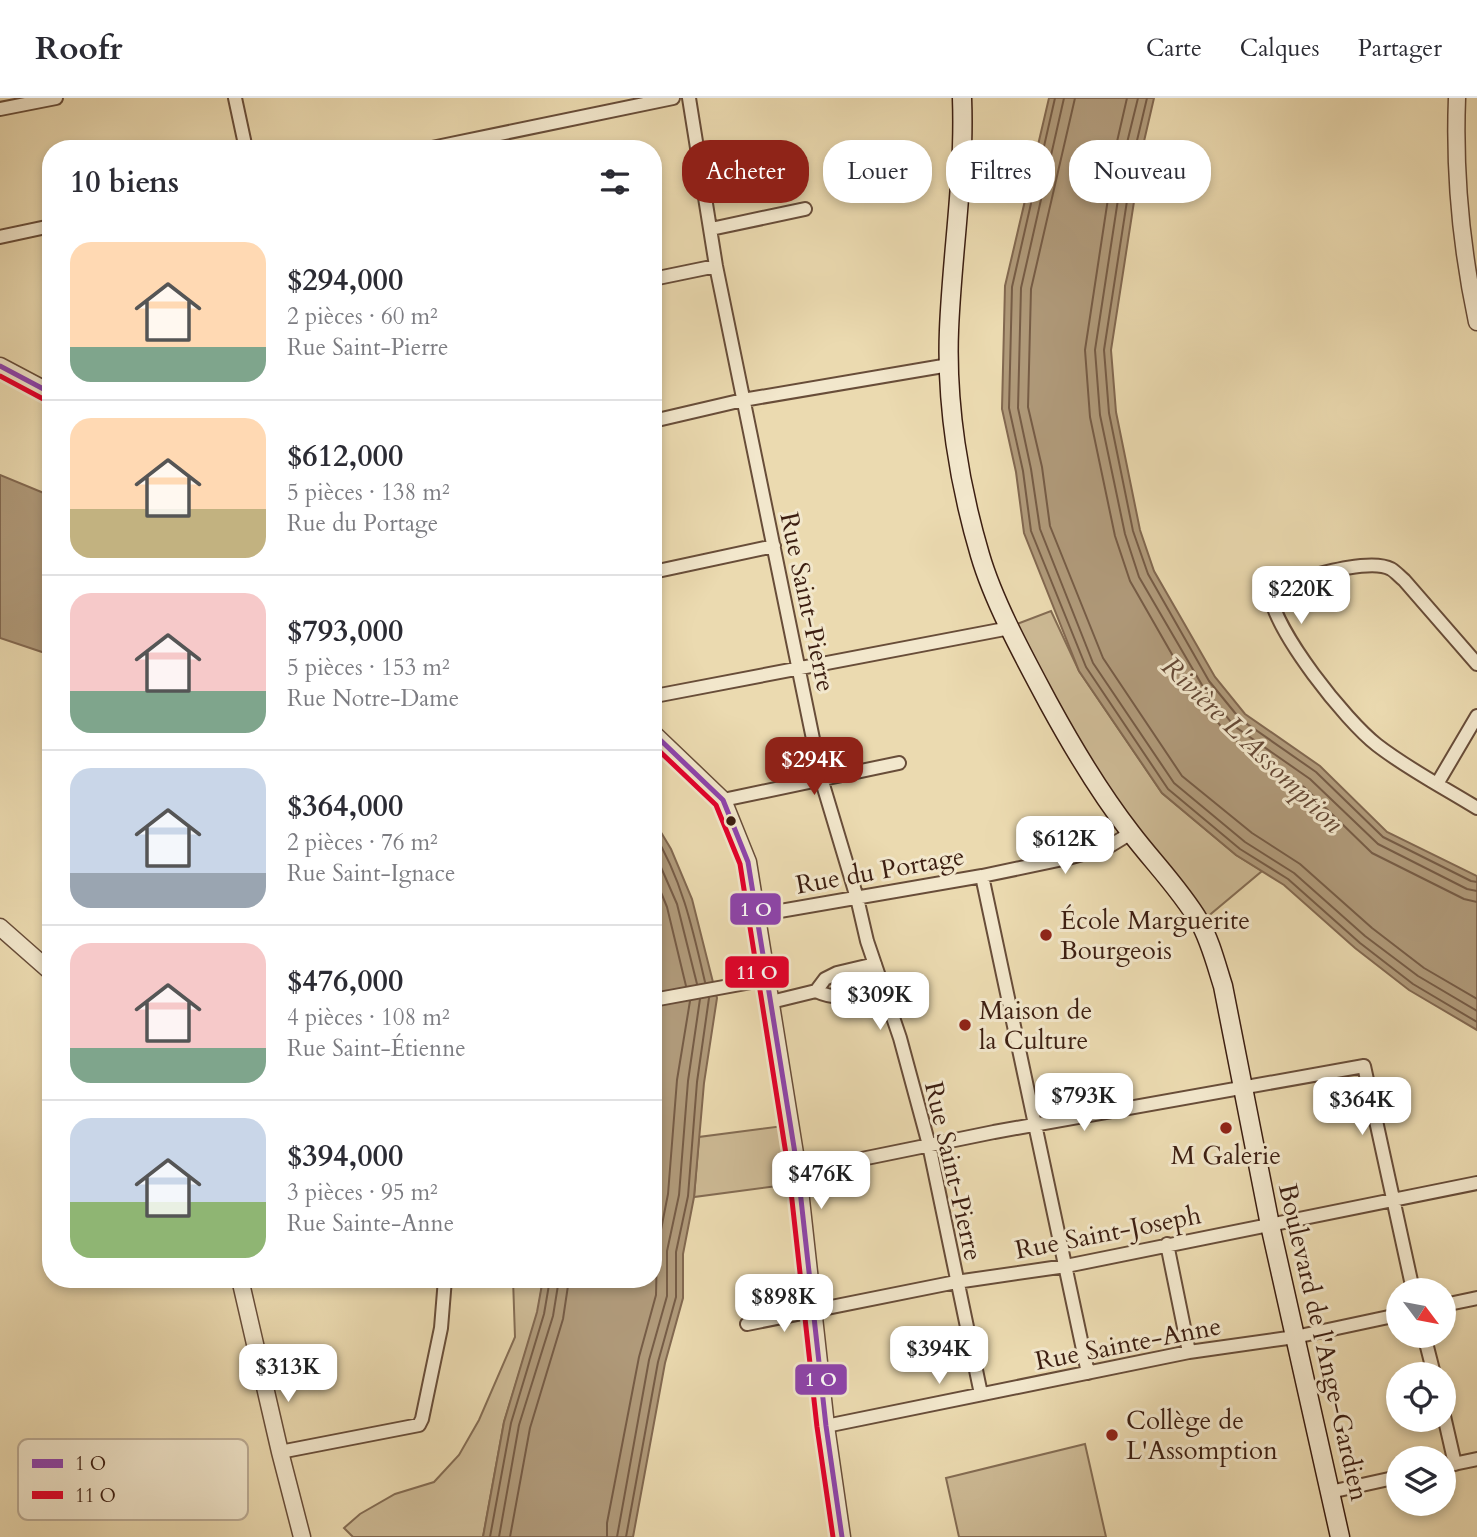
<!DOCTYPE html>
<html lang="fr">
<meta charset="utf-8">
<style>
body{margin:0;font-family:Cardo,serif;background:#f7f7f7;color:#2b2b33;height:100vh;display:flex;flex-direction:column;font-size:26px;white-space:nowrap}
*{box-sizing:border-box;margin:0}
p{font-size:23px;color:#7c7c81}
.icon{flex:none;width:38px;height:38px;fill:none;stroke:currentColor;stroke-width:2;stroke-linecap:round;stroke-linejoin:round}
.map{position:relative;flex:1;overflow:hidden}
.panel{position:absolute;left:42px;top:42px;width:620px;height:1148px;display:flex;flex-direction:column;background:#fff;border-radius:28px;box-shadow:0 4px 10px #0003}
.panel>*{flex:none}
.hud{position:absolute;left:682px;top:42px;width:665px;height:63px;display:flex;gap:14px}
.needle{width:46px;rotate:122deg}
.tools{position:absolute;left:1386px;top:1180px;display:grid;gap:14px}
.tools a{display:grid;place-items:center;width:70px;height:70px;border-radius:50%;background:#fff;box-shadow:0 4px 10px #0003;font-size:35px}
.price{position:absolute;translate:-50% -60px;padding:0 16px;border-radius:14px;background:#fff;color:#222;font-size:23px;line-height:46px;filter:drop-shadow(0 2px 4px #0008)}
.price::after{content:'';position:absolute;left:50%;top:42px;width:21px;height:16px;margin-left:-10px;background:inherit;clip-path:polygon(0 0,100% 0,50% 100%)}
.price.selected{background:#8f2418;color:#fff}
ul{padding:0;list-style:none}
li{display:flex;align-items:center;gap:21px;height:175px;padding:0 28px}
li+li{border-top:2px solid #e1e1e2}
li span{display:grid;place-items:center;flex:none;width:196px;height:140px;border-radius:21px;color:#555}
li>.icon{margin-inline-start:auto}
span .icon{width:84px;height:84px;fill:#fffc;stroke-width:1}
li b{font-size:30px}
h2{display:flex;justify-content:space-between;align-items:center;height:84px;padding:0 28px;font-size:30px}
.tag{padding:0 24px;border-radius:28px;background:#fff;box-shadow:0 4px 10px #0003;font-size:24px;line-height:63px}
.tag.selected{background:#8f2418;color:#fff}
header{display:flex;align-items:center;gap:42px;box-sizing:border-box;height:98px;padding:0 35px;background:#fff;border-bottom:2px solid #e1e1e2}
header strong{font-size:33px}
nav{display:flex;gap:38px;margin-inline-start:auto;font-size:24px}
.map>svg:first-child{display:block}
</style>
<header>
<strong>Roofr</strong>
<nav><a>Carte</a><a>Calques</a><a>Partager</a></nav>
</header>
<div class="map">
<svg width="1477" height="1439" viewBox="0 0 1477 1439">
<rect width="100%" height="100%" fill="#ebdab0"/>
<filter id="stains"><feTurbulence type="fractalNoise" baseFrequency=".00286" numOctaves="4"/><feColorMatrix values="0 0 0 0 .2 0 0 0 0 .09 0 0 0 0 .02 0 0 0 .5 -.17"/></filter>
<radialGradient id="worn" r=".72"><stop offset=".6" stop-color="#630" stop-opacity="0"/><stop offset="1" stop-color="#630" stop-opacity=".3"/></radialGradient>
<path fill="#cdba95" stroke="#846c53" stroke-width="2" d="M 1051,513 L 1079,573 L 1162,695 L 1236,757 L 1262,773 L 1200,825 L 1131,735 L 1009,529 Z
M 791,1027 L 800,1085 L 694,1099 L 699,1039 Z
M 513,1181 L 543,1181 L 538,1214 L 504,1324 L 483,1439 L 353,1439 L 344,1430 L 360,1416 L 395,1396 L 434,1384 L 459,1357 L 479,1322 L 515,1239 Z
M 1085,1346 L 1106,1439 L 959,1439 L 946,1380 Z"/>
<path fill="#b09a7a" stroke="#826850" stroke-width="2" d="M 1049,0 L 1154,0 L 1142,52 L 1111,252 L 1116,314 L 1140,432 L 1154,473 L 1215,579 L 1245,616 L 1320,668 L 1387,734 L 1477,778 L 1477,932 L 1409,892 L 1355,850 L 1284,787 L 1236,757 L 1162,695 L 1079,573 L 1024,435 L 1016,374 L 1002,311 L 1005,188 Z
M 0,377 L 51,398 L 51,557 L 0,540 Z
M 653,721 L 671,751 L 692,801 L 717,900 L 704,985 L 694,1099 L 683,1156 L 683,1200 L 665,1265 L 633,1439 L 483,1439 L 504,1324 L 537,1214 L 543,1181 L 653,1181 Z"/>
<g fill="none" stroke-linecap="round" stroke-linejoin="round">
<path stroke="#765c46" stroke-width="2" d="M 1055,0 L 1012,189 L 1009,310 L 1023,373 L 1031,433 L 1086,569 L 1168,691 L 1240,751 L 1288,781 L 1360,845 L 1413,886 L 1477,924
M 1064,0 L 1021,190 L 1018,310 L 1031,371 L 1040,431 L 1093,565 L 1174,685 L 1245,744 L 1294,775 L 1365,838 L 1418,878 L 1477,913
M 1075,0 L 1031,191 L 1028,309 L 1042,369 L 1050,428 L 1103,560 L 1182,678 L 1252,735 L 1300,766 L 1372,830 L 1424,870 L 1477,901
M 1127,0 L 1116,48 L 1085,252 L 1090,319 L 1115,438 L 1130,483 L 1193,593 L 1227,636 L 1304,689 L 1372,755 L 1464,801 L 1477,804
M 1138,0 L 1126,49 L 1095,252 L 1100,317 L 1125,436 L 1139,479 L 1202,587 L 1234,628 L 1310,681 L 1378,746 L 1467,791 L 1477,793
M 1147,0 L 1135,51 L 1104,252 L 1109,315 L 1133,433 L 1148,476 L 1209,583 L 1240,621 L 1316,674 L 1383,739 L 1471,783 L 1477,784
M 653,734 C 682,781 693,832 705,884
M 653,751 L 677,806 L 697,886
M 653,775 L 667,809 L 686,888
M 490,1439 L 511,1325 L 544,1216 L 550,1181
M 499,1439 L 519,1327 L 553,1218 L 559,1181
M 510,1439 L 530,1330 L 563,1221 L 569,1181
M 607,1439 L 607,1425 L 639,1259 L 656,1197 L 657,1152 L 668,1096 L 677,982 L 690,903
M 617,1439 L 649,1262 L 667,1198 L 667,1153 L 679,1097 L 688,983 L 700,901
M 626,1439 L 658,1264 L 676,1199 L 676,1154 L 688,1098 L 697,984 L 709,900"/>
<defs>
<path id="minor" d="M 235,0 L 246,51
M 689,0 L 716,168 L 821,680 L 857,800 L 867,843 L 900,940 L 929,1047 L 981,1296
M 0,11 L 56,0
M 427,51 L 673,0
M 711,131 L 805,111
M 0,139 L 51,128
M 653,181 L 716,168
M 653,323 L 743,302 L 949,267
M 653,474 L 774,448
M 1477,566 L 1404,482 C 1400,479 1396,474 1391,471 C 1369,459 1306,480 1281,486 L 1273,489 L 1270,495 C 1275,534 1345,622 1377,647 C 1408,671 1443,689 1477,710
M 653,600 L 660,597 L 1010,530
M 1437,686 L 1477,618
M 723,702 L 899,665
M 982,778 L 1088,1275
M 757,817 L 982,778 L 1068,760 L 1108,749 L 1131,735
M 816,893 C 839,904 859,897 884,892
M 653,902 L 767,881
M 771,904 L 816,893 L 825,881 L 837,875 L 875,866
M 798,1074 L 994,1034 L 1364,968 L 1413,1192
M 1167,1146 L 1189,1254
M 1444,1207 L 1477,1200
M 747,1226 L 956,1184 L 1066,1168 L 1477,1085
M 1424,1237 L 1434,1276
M 1444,1318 L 1455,1366
M 826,1328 L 1189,1254 L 1295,1239 L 1398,1217
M 280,1354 L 419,1327 L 422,1321 L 441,1230 L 445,1181
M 1444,1368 L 1477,1361
M 1330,1394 L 1398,1379"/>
<path id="tertiary" d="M 1457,0 C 1454,77 1461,149 1477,224
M 0,268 L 51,295
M 653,635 L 723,702 L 748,764 L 798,1074 L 826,1328 L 842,1439
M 0,829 L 51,874
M 240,1181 L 280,1354 L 302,1439"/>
<path id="secondary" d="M 962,0 C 965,78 952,155 949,232 C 946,306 959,386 980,457 C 994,505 1025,561 1049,606 C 1073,650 1100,695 1131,735 C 1153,764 1180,791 1199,823 C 1210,842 1216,866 1223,888 L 1270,1127 L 1340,1439"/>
</defs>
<use href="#minor" stroke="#684d39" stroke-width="16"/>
<use href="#tertiary" stroke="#684d39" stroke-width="19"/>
<use href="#secondary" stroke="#3c1e11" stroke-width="21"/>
<use href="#minor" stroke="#f2e7cc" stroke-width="12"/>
<use href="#tertiary" stroke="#f2e7cc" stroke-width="16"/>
<use href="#secondary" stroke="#f2e7cc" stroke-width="18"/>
<defs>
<path id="bus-1" d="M 0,268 L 51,295
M 653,635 L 723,702 L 748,764 L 798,1074 L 826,1328 L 842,1439"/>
<path id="bus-2" d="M 0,278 L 47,303
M 653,647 L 716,707 L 740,766 L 789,1075 L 817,1329 L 833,1439"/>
</defs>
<use href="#bus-1" stroke="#f2e7cc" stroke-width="10"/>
<use href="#bus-2" stroke="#f2e7cc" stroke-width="10"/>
<use href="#bus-1" stroke="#8e44ad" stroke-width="5"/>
<use href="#bus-2" stroke="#e4002b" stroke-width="5"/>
</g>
<circle fill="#3c1e11" stroke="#f2e7cc" stroke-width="2.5" cx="731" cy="723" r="6"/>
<g fill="#8f2418" stroke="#f2e7cc" stroke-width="2.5">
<circle cx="1046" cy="837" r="7"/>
<circle cx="965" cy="927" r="7"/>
<circle cx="1226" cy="1030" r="7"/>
<circle cx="1112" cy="1337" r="7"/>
</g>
<g text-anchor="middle" stroke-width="6" stroke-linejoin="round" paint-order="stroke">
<g font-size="26" fill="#3c1e11" stroke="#f2e7cc">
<text transform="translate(808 504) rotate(78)" y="9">Rue Saint-Pierre</text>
<text transform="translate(880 772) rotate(-10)" y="9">Rue du Portage</text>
<text transform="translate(954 1073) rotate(77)" y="9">Rue Saint-Pierre</text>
<text transform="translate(1108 1134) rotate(-11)" y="9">Rue Saint-Joseph</text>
<text transform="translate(1324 1244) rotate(77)" y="9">Boulevard de l'Ange-Gardien</text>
<text transform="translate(1128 1245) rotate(-11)" y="9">Rue Sainte-Anne</text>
</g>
<g font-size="26" fill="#3c1e11" stroke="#f2e7cc" text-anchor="start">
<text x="1060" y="831">École Marguerite<tspan x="1060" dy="30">Bourgeois</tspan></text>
<text x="979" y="921">Maison de<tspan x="979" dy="30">la Culture</tspan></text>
<text x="1226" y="1066" text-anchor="middle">M Galerie</text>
<text x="1126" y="1331">Collège de<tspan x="1126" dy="30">L'Assomption</tspan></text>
</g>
<g font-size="28" font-style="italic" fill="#654936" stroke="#f2e7cc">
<text transform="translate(1253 646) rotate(44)" y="10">Rivière L'Assomption</text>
</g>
</g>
<rect x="18" y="1341" width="230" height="81" rx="10" fill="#f2e7cc" stroke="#bbab94" stroke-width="2"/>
<rect x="32" y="1361" width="31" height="9" fill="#8e44ad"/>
<rect x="32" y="1393" width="31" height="8" fill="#e4002b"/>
<g font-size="19" fill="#3c1e11">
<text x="75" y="1372">1 O</text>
<text x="75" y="1404">11 O</text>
</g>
<g stroke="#f2e7cc" stroke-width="2.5">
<rect x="729" y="794" width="53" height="34" rx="7" fill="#8e44ad"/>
<rect x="724" y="857" width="66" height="34" rx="7" fill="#e4002b"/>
<rect x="794" y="1265" width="54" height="33" rx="7" fill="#8e44ad"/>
</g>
<g font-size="19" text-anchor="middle" font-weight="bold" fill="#fff">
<text x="756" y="818">1 O</text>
<text x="757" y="881">11 O</text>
<text x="821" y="1288">1 O</text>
</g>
<rect width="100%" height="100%" filter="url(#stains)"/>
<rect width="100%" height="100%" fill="url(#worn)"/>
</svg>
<div class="tools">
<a><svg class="needle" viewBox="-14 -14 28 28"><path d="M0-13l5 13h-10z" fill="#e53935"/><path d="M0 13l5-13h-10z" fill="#7c7c81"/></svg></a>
<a><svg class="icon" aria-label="locate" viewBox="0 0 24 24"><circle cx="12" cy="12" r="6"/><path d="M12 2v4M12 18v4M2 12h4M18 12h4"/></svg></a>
<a><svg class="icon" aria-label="layers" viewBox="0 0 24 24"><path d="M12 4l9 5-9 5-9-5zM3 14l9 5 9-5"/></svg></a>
</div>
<b class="price" style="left:1301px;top:528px">$220K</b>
<b class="price selected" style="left:814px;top:699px">$294K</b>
<b class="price" style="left:1065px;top:778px">$612K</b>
<b class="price" style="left:880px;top:934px">$309K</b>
<b class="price" style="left:1084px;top:1035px">$793K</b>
<b class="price" style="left:1362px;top:1039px">$364K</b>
<b class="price" style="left:821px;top:1113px">$476K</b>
<b class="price" style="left:784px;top:1236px">$898K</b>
<b class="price" style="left:939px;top:1288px">$394K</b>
<b class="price" style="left:288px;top:1306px">$313K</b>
<div class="hud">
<a class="tag selected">Acheter</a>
<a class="tag">Louer</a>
<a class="tag">Filtres</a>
<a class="tag">Nouveau</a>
</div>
<section class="panel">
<h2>10 biens<svg class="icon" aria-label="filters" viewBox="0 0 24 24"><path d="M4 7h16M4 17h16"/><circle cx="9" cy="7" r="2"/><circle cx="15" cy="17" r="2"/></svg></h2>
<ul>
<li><span style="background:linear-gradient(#ffd9b3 75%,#7fa58c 0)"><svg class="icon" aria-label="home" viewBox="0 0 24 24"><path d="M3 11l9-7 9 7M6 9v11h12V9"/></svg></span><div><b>$294,000</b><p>2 pièces · 60 m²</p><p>Rue Saint-Pierre</p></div></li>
<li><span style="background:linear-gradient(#ffd9b3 65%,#c2b280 0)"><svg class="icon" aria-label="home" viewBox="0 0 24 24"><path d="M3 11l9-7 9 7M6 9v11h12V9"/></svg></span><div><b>$612,000</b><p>5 pièces · 138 m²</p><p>Rue du Portage</p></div></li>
<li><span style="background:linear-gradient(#f6c9c9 70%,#7fa58c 0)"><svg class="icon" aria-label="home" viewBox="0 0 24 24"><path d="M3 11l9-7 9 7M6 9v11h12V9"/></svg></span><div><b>$793,000</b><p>5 pièces · 153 m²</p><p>Rue Notre-Dame</p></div></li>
<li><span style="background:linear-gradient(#c9d6e8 75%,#9aa5b1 0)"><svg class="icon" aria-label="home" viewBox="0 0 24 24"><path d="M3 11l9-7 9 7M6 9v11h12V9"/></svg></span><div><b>$364,000</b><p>2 pièces · 76 m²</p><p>Rue Saint-Ignace</p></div></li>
<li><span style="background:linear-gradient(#f6c9c9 75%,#7fa58c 0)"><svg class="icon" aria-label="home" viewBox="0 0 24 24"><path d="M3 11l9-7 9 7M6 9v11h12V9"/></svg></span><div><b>$476,000</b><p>4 pièces · 108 m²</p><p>Rue Saint-Étienne</p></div></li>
<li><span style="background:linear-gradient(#c9d6e8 60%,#8fb573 0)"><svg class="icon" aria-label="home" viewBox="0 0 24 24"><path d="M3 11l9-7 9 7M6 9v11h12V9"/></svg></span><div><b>$394,000</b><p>3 pièces · 95 m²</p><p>Rue Sainte-Anne</p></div></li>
</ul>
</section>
</div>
